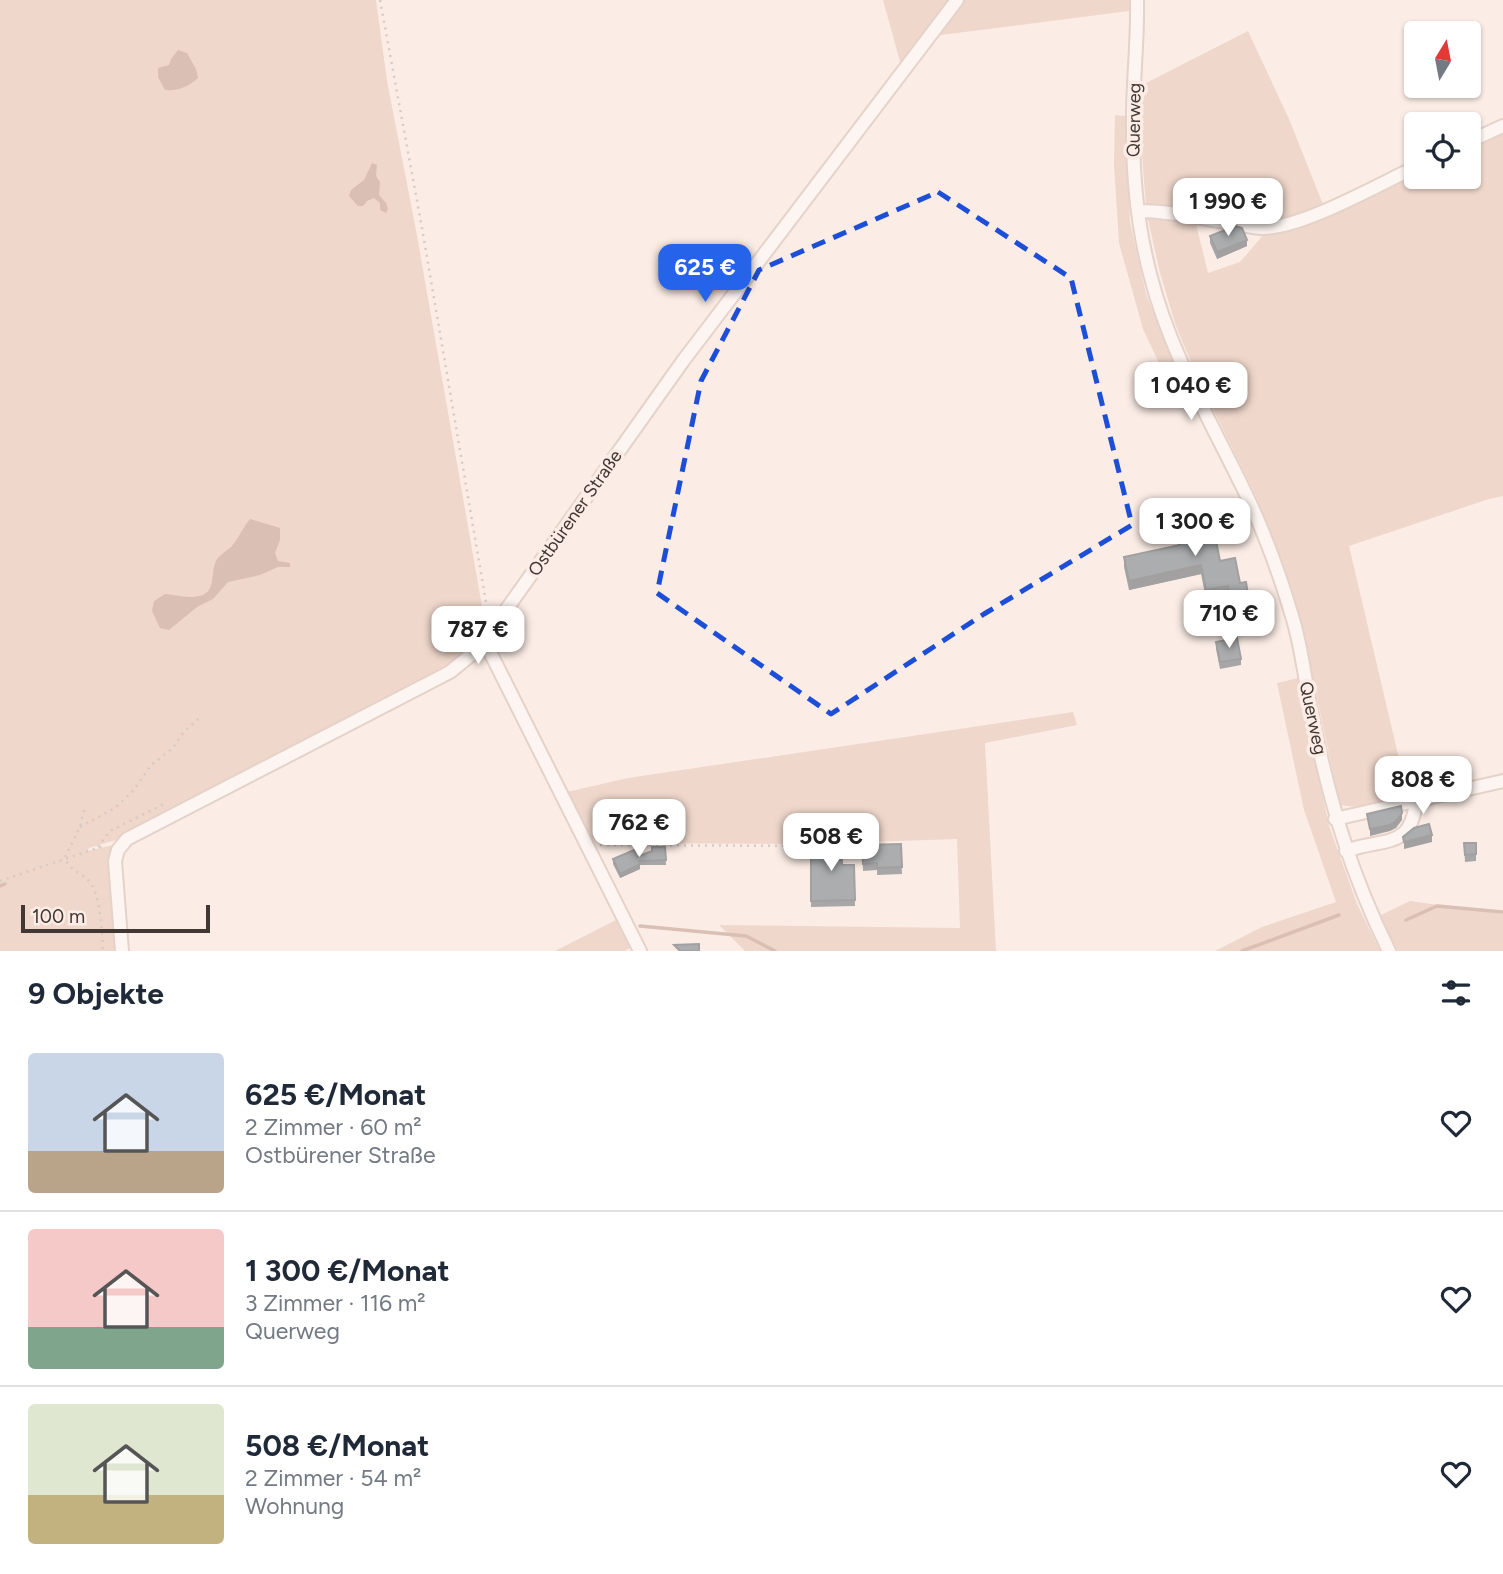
<!DOCTYPE html>
<html lang="de">
<meta charset="utf-8">
<style>
body{margin:0;font-family:Figtree,sans-serif;background:#f6f6f7;color:#1f2937;height:100vh;display:flex;flex-direction:column;font-size:26px;white-space:nowrap}
*{box-sizing:border-box;margin:0}
p{font-size:23px;color:#747a83}
.icon{flex:none;width:38px;height:38px;fill:none;stroke:currentColor;stroke-width:2;stroke-linecap:round;stroke-linejoin:round}
.map{position:relative;height:951px;overflow:hidden}
.sheet{display:flex;flex-direction:column;background:#fff;flex:1}
.sheet>*{flex:none}
.needle{width:46px;rotate:10deg}
.controls{position:absolute;left:1404px;top:21px;display:grid;gap:14px}
.controls a{display:grid;place-items:center;width:77px;height:77px;border-radius:7px;background:#fff;box-shadow:0 2px 5px #0004;font-size:35px}
.scale{position:absolute;left:21px;bottom:18px;width:189px;box-sizing:border-box;padding-left:7px;border:4px solid #413733;border-top:0;font-size:19px;line-height:24px;white-space:nowrap;color:#413733;-webkit-text-stroke:5px #fbece5;paint-order:stroke}
.price{position:absolute;translate:-50% -60px;padding:0 16px;border-radius:14px;background:#fff;color:#222;font-size:23px;line-height:46px;filter:drop-shadow(0 2px 4px #0008)}
.price::after{content:'';position:absolute;left:50%;top:42px;width:21px;height:16px;margin-left:-10px;background:inherit;clip-path:polygon(0 0,100% 0,50% 100%)}
.price.on{background:#2563eb;color:#fff}
ul{padding:0;list-style:none}
li{display:flex;align-items:center;gap:21px;height:175px;padding:0 28px}
li+li{border-top:2px solid #e0e1e3}
li span{display:grid;place-items:center;flex:none;width:196px;height:140px;border-radius:7px;color:#555}
li>.icon{margin-inline-start:auto}
span .icon{width:84px;height:84px;fill:#fffc;stroke-width:1}
li b{font-size:30px}
h2{display:flex;justify-content:space-between;align-items:center;height:84px;padding:0 28px;font-size:30px}
.map>svg:first-child{display:block}
</style>
<div class="map">
<svg width="1503" height="951" viewBox="0 0 1503 951">
<rect width="100%" height="100%" fill="#fbece5"/>
<path fill="#e0bcac" d="M 0,0 L 376,0 L 387,81 L 416,230 L 486,629 L 462,656 L 293,752 L 126,837 L 89,848 L 88,851 L 113,845 L 109,858 L 117,951 L 0,951 Z
M 883,0 L 954,0 L 902,69 Z
M 961,0 L 1129,0 L 1129,11 L 933,36 Z
M 1248,31 L 1289,119 L 1324,207 L 1264,225 L 1146,205 L 1142,155 L 1142,85 Z
M 1115,115 L 1126,116 L 1130,222 L 1146,294 L 1190,404 L 1179,406 L 1143,329 L 1119,243 L 1114,165 Z
M 1503,131 L 1503,496 L 1489,499 L 1349,546 L 1408,797 L 1357,807 L 1340,805 L 1300,619 L 1284,566 L 1255,494 L 1199,381 L 1176,326 L 1160,273 L 1148,219 L 1195,220 L 1208,273 L 1240,262 L 1264,234 C 1309,233 1374,193 1416,172 L 1416,177 L 1468,177 L 1468,147 Z
M 1298,678 L 1329,826 L 1357,904 L 1380,951 L 1215,951 L 1262,927 L 1336,902 L 1304,810 L 1277,683 Z
M 1073,712 L 1077,725 L 985,743 L 996,951 L 745,951 L 719,925 L 960,928 L 957,839 L 807,844 L 601,843 L 590,837 L 567,792 L 628,778 Z
M 1410,901 L 1503,914 L 1503,951 L 1398,951 L 1379,916 Z
M 616,920 L 630,948 L 625,951 L 555,951 Z"/>
<path fill="#b18a78" d="M 178,50 L 187,53 L 196,69 L 198,78 C 188,87 178,91 165,90 L 158,77 L 158,68 L 169,65 L 171,59 Z
M 372,163 L 377,165 L 376,176 L 380,182 L 379,195 L 386,203 L 388,209 L 386,213 L 380,210 L 380,203 L 374,198 L 367,201 L 363,206 L 358,206 L 349,196 L 351,190 L 364,180 Z
M 250,519 L 280,528 L 280,540 L 275,553 L 278,561 L 290,563 L 290,567 L 278,567 L 260,575 L 228,582 L 213,599 L 197,607 L 169,630 L 160,628 L 152,611 L 154,601 L 165,594 C 180,595 208,605 212,582 C 213,576 213,567 216,561 C 219,555 227,551 232,546 C 239,538 243,527 250,519 Z"/>
<g fill="none" stroke-linecap="round" stroke-linejoin="round">
<path stroke="#b18a78" stroke-width="3.5" d="M 0,886 L 5,884
M 1406,920 L 1437,906 L 1503,912
M 640,926 L 746,936 L 775,951
M 1242,951 L 1339,915"/>
<defs>
<path id="minor" d="M 1137,0 C 1138,44 1132,88 1133,132 C 1133,180 1138,228 1150,274 C 1169,350 1209,418 1243,488 C 1263,529 1279,572 1292,616 C 1303,651 1306,690 1314,725 C 1331,807 1352,876 1389,951
M 1468,142 L 1503,126
M 1138,211 C 1165,211 1192,216 1218,221 C 1232,223 1247,227 1261,228 C 1301,229 1377,185 1416,167
M 489,634 L 489,650 L 495,662 L 640,951
M 1335,819 L 1503,781
M 1346,851 C 1382,837 1412,851 1416,800
M 122,951 L 115,861 L 118,850 L 127,839 L 450,672 L 472,654 L 489,634 L 683,361 L 957,0"/>
</defs>
<use href="#minor" stroke="#c9b1a6" stroke-width="16"/>
<path stroke="#ada09b" stroke-width="2.5" stroke-dasharray="2 5" stroke-linecap="butt" d="M 380,0 L 422,228 L 488,614
M 84,810 L 80,827 L 65,857 C 69,871 79,871 88,880 C 101,892 102,934 103,951
M 80,827 L 115,808 L 134,790 L 151,765 L 173,748 L 183,733 L 199,718
M 600,845 L 813,846
M 841,845 L 890,844
M 98,847 L 110,831 L 166,803
M 0,881 L 106,845"/>
<use href="#minor" stroke="#fff" stroke-width="12"/>
</g>
<path fill="#41535e" d="M 1210,236 L 1247,246 L 1217,259 L 1210,243 Z
M 1209,512 L 1233,530 L 1215,535 L 1220,561 L 1240,583 L 1250,607 L 1250,616 L 1232,619 L 1228,595 L 1206,599 L 1201,574 L 1129,590 L 1124,567 L 1124,557 L 1178,545 L 1175,532 L 1175,523 L 1209,516 Z
M 1216,642 L 1241,659 L 1241,665 L 1220,669 L 1216,649 Z
M 811,842 L 842,865 L 854,865 L 855,906 L 811,907 Z
M 1464,843 L 1476,843 L 1476,861 L 1465,862 Z
M 901,844 L 902,874 L 877,875 L 877,870 L 863,871 L 862,845 Z
M 665,847 L 666,865 L 640,865 L 640,869 L 620,878 L 613,864 L 613,859 L 637,857 Z"/>
<path fill="#35444c" d="M 1247,240 L 1247,246 L 1217,259 L 1217,252 Z
M 1233,521 L 1233,530 L 1213,535 L 1213,526 Z
M 1201,565 L 1201,574 L 1129,590 L 1129,581 Z
M 1402,813 L 1402,820 L 1396,828 L 1390,831 L 1370,836 L 1370,829 Z
M 1432,835 L 1432,842 L 1404,849 L 1404,842 Z
M 640,864 L 640,869 L 620,878 L 620,874 Z"/>
<path fill="#4c616d" stroke="#35444c" stroke-width="2" d="M 1235,226 L 1242,228 L 1247,240 L 1217,252 L 1210,236 Z
M 1229,507 L 1233,521 L 1213,526 L 1220,561 L 1235,558 L 1240,583 L 1246,582 L 1250,607 L 1232,610 L 1228,586 L 1206,590 L 1201,565 L 1129,581 L 1124,557 L 1180,545 L 1175,523 L 1210,515 L 1209,512 Z
M 1237,638 L 1241,659 L 1220,662 L 1216,642 Z
M 1401,806 L 1402,813 L 1396,821 L 1390,825 L 1370,829 L 1367,814 Z
M 1429,824 L 1432,835 L 1404,842 L 1403,837 L 1414,828 Z
M 841,840 L 842,865 L 854,865 L 855,900 L 811,901 L 811,842 Z
M 1464,843 L 1476,843 L 1476,854 L 1465,855 Z
M 901,844 L 902,867 L 877,868 L 877,863 L 863,864 L 862,845 Z
M 652,847 L 665,847 L 666,860 L 639,861 L 640,864 L 620,874 L 613,859 L 634,850 L 637,857 L 652,851 Z
M 699,944 L 699,951 L 680,951 L 674,945 Z"/>
<path d="M0 0H1503V951H0ZM 938,192 L 1071,278 L 1132,525 L 984,614 L 831,714 L 657,593 L 701,381 L 759,270 Z" fill="#fbece5" fill-opacity=".55" fill-rule="evenodd"/>
<path fill="none" stroke="#1d4ed8" stroke-width="5" stroke-dasharray="14 9" stroke-linejoin="round" d="M 938,192 L 1071,278 L 1132,525 L 984,614 L 831,714 L 657,593 L 701,381 L 759,270 Z"/>
<g text-anchor="middle" stroke-width="7" stroke-linejoin="round" paint-order="stroke">
<g font-size="18" fill="#413733" stroke="#fbece5">
<text transform="translate(1134 120) rotate(-89)" y="6">Querweg</text>
<text transform="translate(575 513) rotate(-55)" y="6">Ostbürener Straße</text>
<text transform="translate(1313 718) rotate(78)" y="6">Querweg</text>
</g>
</g>
</svg>
<div class="controls">
<a><svg class="needle" viewBox="-14 -14 28 28"><path d="M0-13l5 13h-10z" fill="#e53935"/><path d="M0 13l5-13h-10z" fill="#747a83"/></svg></a>
<a><svg class="icon" aria-label="locate" viewBox="0 0 24 24"><circle cx="12" cy="12" r="6"/><path d="M12 2v4M12 18v4M2 12h4M18 12h4"/></svg></a>
</div>
<div class="scale">100 m</div>
<b class="price" style="left:1228px;top:238px">1 990 €</b>
<b class="price on" style="left:705px;top:304px">625 €</b>
<b class="price" style="left:1191px;top:422px">1 040 €</b>
<b class="price" style="left:1195px;top:558px">1 300 €</b>
<b class="price" style="left:1229px;top:650px">710 €</b>
<b class="price" style="left:478px;top:666px">787 €</b>
<b class="price" style="left:1423px;top:816px">808 €</b>
<b class="price" style="left:639px;top:859px">762 €</b>
<b class="price" style="left:831px;top:873px">508 €</b>
</div>
<section class="sheet">
<h2>9 Objekte<svg class="icon" aria-label="filters" viewBox="0 0 24 24"><path d="M4 7h16M4 17h16"/><circle cx="9" cy="7" r="2"/><circle cx="15" cy="17" r="2"/></svg></h2>
<ul>
<li><span style="background:linear-gradient(#c9d6e8 70%,#b9a48a 0)"><svg class="icon" aria-label="home" viewBox="0 0 24 24"><path d="M3 11l9-7 9 7M6 9v11h12V9"/></svg></span><div><b>625 €/Monat</b><p>2 Zimmer · 60 m²</p><p>Ostbürener Straße</p></div><svg class="icon" aria-label="heart" viewBox="0 0 24 24"><path d="M12 20l-8-8c-3-5 5-10 8-4 3-6 11-1 8 4z"/></svg></li>
<li><span style="background:linear-gradient(#f6c9c9 70%,#7fa58c 0)"><svg class="icon" aria-label="home" viewBox="0 0 24 24"><path d="M3 11l9-7 9 7M6 9v11h12V9"/></svg></span><div><b>1 300 €/Monat</b><p>3 Zimmer · 116 m²</p><p>Querweg</p></div><svg class="icon" aria-label="heart" viewBox="0 0 24 24"><path d="M12 20l-8-8c-3-5 5-10 8-4 3-6 11-1 8 4z"/></svg></li>
<li><span style="background:linear-gradient(#dfe7d0 65%,#c2b280 0)"><svg class="icon" aria-label="home" viewBox="0 0 24 24"><path d="M3 11l9-7 9 7M6 9v11h12V9"/></svg></span><div><b>508 €/Monat</b><p>2 Zimmer · 54 m²</p><p>Wohnung</p></div><svg class="icon" aria-label="heart" viewBox="0 0 24 24"><path d="M12 20l-8-8c-3-5 5-10 8-4 3-6 11-1 8 4z"/></svg></li>
</ul>
</section>
